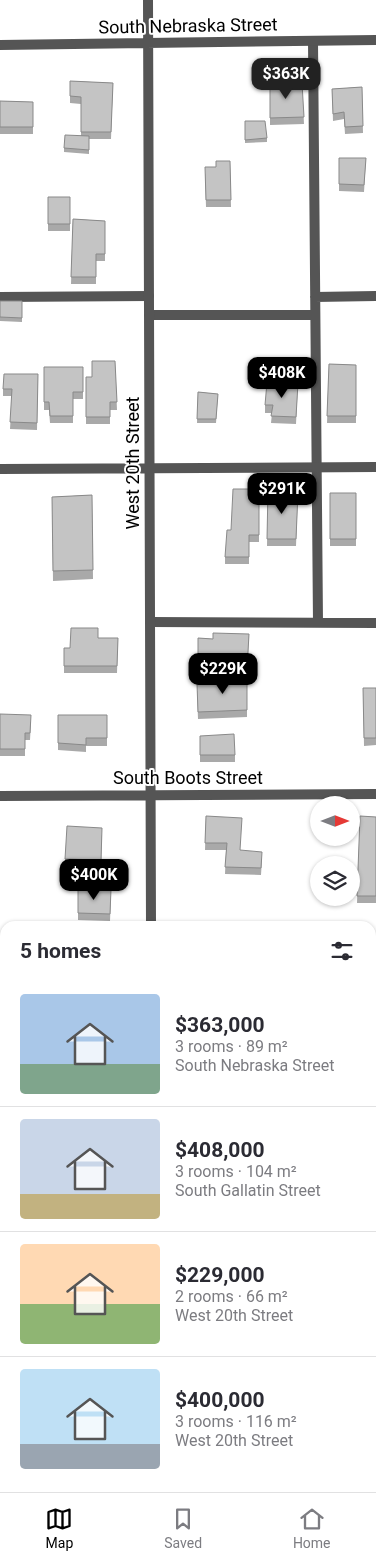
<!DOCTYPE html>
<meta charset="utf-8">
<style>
body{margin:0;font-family:Roboto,sans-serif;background:#f2f2f3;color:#2b2b33;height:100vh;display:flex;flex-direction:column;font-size:19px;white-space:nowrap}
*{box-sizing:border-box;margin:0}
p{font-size:16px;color:#7c7c81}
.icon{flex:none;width:28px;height:28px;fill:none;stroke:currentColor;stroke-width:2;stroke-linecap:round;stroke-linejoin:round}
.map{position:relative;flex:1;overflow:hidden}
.drawer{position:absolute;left:0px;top:921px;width:376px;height:571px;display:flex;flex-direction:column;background:#fff;border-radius:15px 15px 0 0;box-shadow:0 1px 4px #0004}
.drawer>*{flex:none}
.needle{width:32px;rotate:90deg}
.fabs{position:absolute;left:310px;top:796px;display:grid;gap:10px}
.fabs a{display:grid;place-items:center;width:50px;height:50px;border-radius:50%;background:#fff;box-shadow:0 1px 4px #0004;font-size:25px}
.price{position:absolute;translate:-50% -42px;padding:0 11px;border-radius:10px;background:#000;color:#fff;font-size:16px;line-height:32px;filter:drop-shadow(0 1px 2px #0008)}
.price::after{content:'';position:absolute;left:50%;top:30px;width:15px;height:11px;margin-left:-8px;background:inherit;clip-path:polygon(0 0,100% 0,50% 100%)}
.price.on{background:#222;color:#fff}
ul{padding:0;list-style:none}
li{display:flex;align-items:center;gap:15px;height:125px;padding:0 20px}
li+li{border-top:1px solid #e1e1e2}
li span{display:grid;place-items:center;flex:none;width:140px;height:100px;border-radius:5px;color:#555}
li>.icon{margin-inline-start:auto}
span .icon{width:60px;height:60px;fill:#fffc;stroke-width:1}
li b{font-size:21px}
h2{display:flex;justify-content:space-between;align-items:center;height:60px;padding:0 20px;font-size:21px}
.tab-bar{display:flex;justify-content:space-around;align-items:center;height:70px;border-top:1px solid #e1e1e2;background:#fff;font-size:14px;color:#7c7c81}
.tab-bar a{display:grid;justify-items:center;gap:2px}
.tab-bar .on{color:#000}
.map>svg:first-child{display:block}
</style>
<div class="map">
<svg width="376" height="1492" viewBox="0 0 376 1492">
<rect width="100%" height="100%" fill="#fff"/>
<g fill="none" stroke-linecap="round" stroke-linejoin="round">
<path stroke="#555" stroke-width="10" d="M 313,41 L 318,623
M 0,297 L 149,296
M 315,297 L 376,296
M 149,315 L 315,315
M 150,622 L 376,623
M 0,1287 L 5,1286
M 371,1301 L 376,1301"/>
<path stroke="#555" stroke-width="10" d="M 148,0 L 151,926
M 0,45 L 376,40
M 0,469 L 376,467
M 0,796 L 376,794
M 132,1492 L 135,1488"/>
<path stroke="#222" stroke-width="10" d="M 0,1127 L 5,1127
M 371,1127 L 376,1127
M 371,1480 L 376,1480
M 0,1481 L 5,1481"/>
</g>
<path fill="#a9a9a9" d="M 70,81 L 113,83 L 111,139 L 89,139 L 89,154 L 64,152 L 64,148 L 81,136 L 81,104 L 70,103 Z
M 270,83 L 302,83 L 304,124 L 270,125 Z
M 362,87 L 363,133 L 345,134 L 344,119 L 333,121 L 332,89 Z
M 0,101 L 33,102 L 33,134 L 0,134 Z
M 245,121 L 267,138 L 267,142 L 245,143 Z
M 339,158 L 366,158 L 364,192 L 339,191 Z
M 230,161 L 231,207 L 206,207 L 205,174 Z
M 48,197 L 70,197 L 70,231 L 48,231 Z
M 73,219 L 105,221 L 105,261 L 96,261 L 96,284 L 71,284 Z
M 0,301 L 22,301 L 22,322 L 0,321 Z
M 115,361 L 117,410 L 110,410 L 110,424 L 86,424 L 86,377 L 92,377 Z
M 329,364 L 356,365 L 356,423 L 327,423 Z
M 44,367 L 83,367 L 83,399 L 73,399 L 73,423 L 50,423 L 49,410 L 44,410 Z
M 38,374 L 37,430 L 10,429 L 12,396 L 3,396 L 3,389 Z
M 298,383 L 296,424 L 271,423 L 272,413 L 265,413 L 265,405 Z
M 198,392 L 218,394 L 216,423 L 197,423 Z
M 259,489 L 259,542 L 249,542 L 249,564 L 225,564 L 225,557 L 231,530 Z
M 268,490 L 298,492 L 296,546 L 267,546 Z
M 330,493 L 356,493 L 356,546 L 330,546 Z
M 92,495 L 93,579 L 53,581 L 52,497 Z
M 249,634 L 247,676 L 198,674 L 198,638 L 213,639 Z
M 98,638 L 118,638 L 117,673 L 64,673 L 64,648 L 70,648 Z
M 247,677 L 247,717 L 198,719 L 197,691 L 212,684 Z
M 363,688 L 376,688 L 376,745 L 364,746 Z
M 0,714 L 31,722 L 30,740 L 25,740 L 25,756 L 0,756 Z
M 58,715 L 107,715 L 107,746 L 86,746 L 86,752 L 58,750 Z
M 200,736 L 235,755 L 235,762 L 200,762 Z
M 206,816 L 240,850 L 262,859 L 261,875 L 225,874 L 226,850 L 205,850 Z
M 360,816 L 376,817 L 376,903 L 357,903 Z
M 102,835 L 101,868 L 65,866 L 65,859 Z
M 78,887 L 111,896 L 110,921 L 78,920 Z
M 0,1030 L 5,1030 L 5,1088 L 0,1088 Z
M 0,1185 L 5,1185 L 5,1239 L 0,1239 Z
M 371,1337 L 376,1337 L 376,1376 L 371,1376 Z"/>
<path fill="#c4c4c4" stroke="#898989" d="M 70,81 L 113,83 L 111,132 L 81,132 L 81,97 L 70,96 Z
M 270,83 L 302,83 L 304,117 L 270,118 Z
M 362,87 L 363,126 L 345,127 L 344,112 L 333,114 L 332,89 Z
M 0,101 L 33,102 L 33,127 L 0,127 Z
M 245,121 L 265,121 L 267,138 L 245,140 Z
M 65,135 L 89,136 L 89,150 L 64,148 Z
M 339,158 L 366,158 L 364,185 L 339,184 Z
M 216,161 L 230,161 L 231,200 L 206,200 L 205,167 L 216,167 Z
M 48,197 L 70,197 L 70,224 L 48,224 Z
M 73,219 L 105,221 L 105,254 L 96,254 L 96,277 L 71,277 Z
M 0,301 L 22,301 L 22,318 L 0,317 Z
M 92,361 L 115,361 L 117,402 L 110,402 L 110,417 L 86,417 L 86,377 L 92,377 Z
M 329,364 L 356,365 L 356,416 L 327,416 Z
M 44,367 L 83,367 L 83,392 L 73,392 L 73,416 L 50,416 L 49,402 L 44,402 Z
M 4,374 L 38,374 L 37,423 L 10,422 L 12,389 L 3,389 Z
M 267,382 L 298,383 L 296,417 L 271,416 L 273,405 L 265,405 Z
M 198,392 L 218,394 L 216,419 L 197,419 Z
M 233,489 L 259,489 L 259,535 L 249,535 L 249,557 L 225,557 L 227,530 L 231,530 Z
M 268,490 L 298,492 L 296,539 L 267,539 Z
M 330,493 L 356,493 L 356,539 L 330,539 Z
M 92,495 L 93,570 L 53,571 L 52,497 Z
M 71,628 L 98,628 L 98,638 L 118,638 L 117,666 L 64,666 L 64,648 L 70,648 Z
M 213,633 L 249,634 L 247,669 L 198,667 L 198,638 L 213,639 Z
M 212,677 L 247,677 L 247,710 L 198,712 L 197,684 L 212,684 Z
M 363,688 L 376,688 L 376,738 L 364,738 Z
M 0,714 L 31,715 L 30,733 L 25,733 L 25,749 L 0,749 Z
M 58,715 L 107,715 L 107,738 L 86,738 L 86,745 L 58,743 Z
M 234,734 L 235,755 L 200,755 L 200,736 Z
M 206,816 L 242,818 L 240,850 L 262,852 L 261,868 L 225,867 L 227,843 L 205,843 Z
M 360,816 L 376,817 L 376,896 L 357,896 Z
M 67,826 L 102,828 L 101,860 L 65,859 Z
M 78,887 L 111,889 L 110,914 L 78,913 Z
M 0,1030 L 5,1030 L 5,1064 L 4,1064 L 5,1081 L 0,1081 Z
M 0,1185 L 5,1185 L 5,1232 L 0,1232 Z
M 371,1337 L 376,1337 L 376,1369 L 371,1369 Z"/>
<g text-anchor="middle" stroke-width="4" stroke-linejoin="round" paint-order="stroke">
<g font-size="18" fill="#000" stroke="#fff">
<text transform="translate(188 26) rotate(-1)" y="6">South Nebraska Street</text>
<text transform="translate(133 463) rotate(-90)" y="6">West 20th Street</text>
<text x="188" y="784">South Boots Street</text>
</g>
</g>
</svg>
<div class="fabs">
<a><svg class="needle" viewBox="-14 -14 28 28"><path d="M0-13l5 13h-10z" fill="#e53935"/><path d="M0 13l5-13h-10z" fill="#7c7c81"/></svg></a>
<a><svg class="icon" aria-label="layers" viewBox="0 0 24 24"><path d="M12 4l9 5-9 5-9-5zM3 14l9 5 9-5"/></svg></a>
</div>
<b class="price on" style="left:286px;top:100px">$363K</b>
<b class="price" style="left:282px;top:399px">$408K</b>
<b class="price" style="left:282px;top:515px">$291K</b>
<b class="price" style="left:223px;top:695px">$229K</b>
<b class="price" style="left:94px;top:901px">$400K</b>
<section class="drawer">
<h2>5 homes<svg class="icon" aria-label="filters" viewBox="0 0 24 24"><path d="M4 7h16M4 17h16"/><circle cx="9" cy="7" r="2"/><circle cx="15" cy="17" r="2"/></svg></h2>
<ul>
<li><span style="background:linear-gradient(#a9c7e8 70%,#7fa58c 0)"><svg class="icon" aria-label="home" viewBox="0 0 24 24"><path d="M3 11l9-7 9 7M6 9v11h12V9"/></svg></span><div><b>$363,000</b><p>3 rooms · 89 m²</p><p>South Nebraska Street</p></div></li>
<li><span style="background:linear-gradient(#c9d6e8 75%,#c2b280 0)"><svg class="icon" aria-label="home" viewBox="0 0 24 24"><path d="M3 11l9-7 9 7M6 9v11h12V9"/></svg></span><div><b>$408,000</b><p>3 rooms · 104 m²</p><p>South Gallatin Street</p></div></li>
<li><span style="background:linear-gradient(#ffd9b3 60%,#8fb573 0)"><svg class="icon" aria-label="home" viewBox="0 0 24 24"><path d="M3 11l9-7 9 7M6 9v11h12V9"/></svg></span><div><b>$229,000</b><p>2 rooms · 66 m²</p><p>West 20th Street</p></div></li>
<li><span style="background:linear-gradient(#bfe0f5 75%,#9aa5b1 0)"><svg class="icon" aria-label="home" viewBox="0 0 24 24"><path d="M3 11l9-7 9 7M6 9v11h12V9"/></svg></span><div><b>$400,000</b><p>3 rooms · 116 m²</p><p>West 20th Street</p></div></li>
</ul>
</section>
</div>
<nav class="tab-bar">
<a class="on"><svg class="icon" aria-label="map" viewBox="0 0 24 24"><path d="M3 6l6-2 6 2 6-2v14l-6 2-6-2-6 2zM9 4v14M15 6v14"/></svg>Map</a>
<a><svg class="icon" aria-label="saved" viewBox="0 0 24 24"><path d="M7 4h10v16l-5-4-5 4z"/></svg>Saved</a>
<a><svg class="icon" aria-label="home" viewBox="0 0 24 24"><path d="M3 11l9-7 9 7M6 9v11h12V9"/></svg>Home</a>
</nav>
